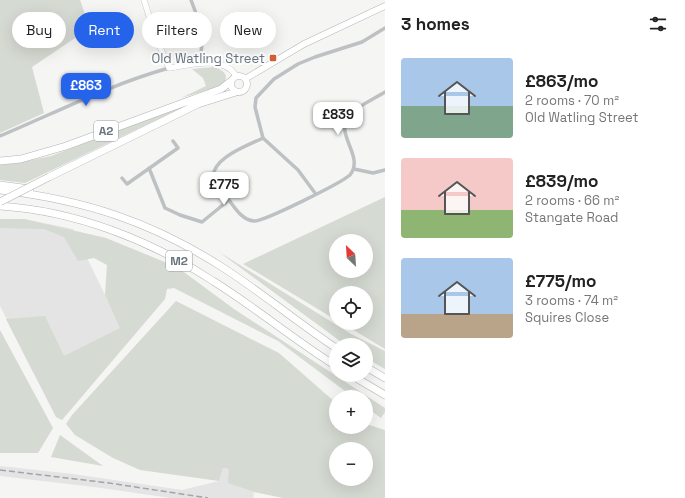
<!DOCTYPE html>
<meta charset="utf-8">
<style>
body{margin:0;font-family:"Space Grotesk",sans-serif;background:#f2f2f2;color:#222;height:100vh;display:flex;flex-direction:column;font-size:15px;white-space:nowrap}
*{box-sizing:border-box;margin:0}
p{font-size:13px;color:#767676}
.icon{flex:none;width:22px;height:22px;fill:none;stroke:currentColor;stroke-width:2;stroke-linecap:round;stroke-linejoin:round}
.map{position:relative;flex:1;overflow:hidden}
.drawer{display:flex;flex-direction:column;background:#fff;width:300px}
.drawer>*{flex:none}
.top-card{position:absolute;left:12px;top:12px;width:313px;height:36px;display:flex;gap:8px}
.needle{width:26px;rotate:335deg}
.fabs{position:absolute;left:329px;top:234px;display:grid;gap:8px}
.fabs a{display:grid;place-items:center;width:44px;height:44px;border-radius:50%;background:#fff;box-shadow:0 4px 16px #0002;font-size:20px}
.price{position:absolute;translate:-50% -34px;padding:0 9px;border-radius:8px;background:#fff;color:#222;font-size:13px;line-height:26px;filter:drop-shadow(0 1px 2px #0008)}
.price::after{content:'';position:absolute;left:50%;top:24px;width:12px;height:9px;margin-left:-6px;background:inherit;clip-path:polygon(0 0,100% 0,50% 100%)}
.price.on{background:#2563eb;color:#fff}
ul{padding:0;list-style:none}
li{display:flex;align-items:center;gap:12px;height:100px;padding:0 16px}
li span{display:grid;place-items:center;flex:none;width:112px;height:80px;border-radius:4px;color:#555}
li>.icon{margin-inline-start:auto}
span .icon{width:48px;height:48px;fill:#fffc;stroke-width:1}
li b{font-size:17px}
h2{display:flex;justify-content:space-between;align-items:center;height:48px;padding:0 16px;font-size:17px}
.chip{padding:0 14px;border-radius:18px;background:#fff;box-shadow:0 4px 16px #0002;font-size:14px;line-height:36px}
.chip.on{background:#2563eb;color:#fff}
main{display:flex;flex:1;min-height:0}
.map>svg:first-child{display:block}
</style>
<main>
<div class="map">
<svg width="385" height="498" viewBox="0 0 385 498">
<rect width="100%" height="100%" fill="#f5f5f3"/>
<path fill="#e3e4e3" d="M 24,219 L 73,229 L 121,328 L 33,372 L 0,306 L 0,225 Z
M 0,466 L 73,474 L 182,490 L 219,481 L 223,468 L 229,469 L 229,483 L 254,492 L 253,498 L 171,498 L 94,487 L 0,476 Z"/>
<path fill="#d5dad2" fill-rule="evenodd" d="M 0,0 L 80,0 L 90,28 L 32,67 L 44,113 L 0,133 Z
M 214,67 C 220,69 224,71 226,76 L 225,83 L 218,87 L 181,98 L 206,86 L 203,78 L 192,69 Z
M 198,100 L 25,183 L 0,180 L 0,165 L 18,163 L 51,156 Z
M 385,197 L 385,349 L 342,323 L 366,323 L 366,293 L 336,293 L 336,320 L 243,264 ZM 336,241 L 366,241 L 366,271 L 336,271 Z
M 0,219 L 24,219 L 106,238 L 177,267 L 234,309 L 385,408 L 385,412 L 381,418 L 366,407 L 366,397 L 353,397 L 278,341 L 174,288 L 167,289 L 165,299 L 62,420 L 56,417 L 6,319 L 45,316 L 64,356 L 120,328 L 105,295 L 107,265 L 94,258 L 78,261 L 64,237 L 44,229 L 0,228 Z
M 219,252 L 351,334 L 385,351 L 385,369 L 366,358 L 366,345 L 344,344 Z
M 176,301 L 279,353 L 336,403 L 336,427 L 366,427 L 366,424 L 385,430 L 385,498 L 283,498 L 254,492 L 228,483 L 229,469 L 223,468 L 219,481 L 140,470 L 113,458 L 75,435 L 66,424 L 72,415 ZM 336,449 L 366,449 L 366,479 L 336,479 Z
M 0,330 L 53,428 L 38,453 L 40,453 L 0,453 Z
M 60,435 L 103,466 L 51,457 Z"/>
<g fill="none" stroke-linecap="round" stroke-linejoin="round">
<defs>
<path id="secondary" d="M 144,0 L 155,35 L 169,68 C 189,65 224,55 236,76"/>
<path id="primary" d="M231 84a8 8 0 1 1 16 0a8 8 0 1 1-16 0Z
M 245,79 L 304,44 L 385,6"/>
<path id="highway" d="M 0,161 L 21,159 L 66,146 L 221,89 L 230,82
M 49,177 L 198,104 L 236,92
M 0,185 L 30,189
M 0,190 C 84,200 150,221 222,267 C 261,292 297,322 336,348
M 0,206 C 76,211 150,240 213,281 C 255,307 294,340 336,366
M 366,367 L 385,378
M 351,375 L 385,395"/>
</defs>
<use href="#secondary" stroke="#b2b6ba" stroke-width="6"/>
<use href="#primary" stroke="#b1b5b8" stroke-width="7"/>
<use href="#highway" stroke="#b1b4b7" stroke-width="8"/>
<path stroke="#bdc1c4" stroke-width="3.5" d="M 191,0 L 203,32 L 200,64
M 0,136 C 55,113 111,84 169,68
M 263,138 C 249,145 208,159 214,180 C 217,187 224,194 229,200 C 235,208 242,220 254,221 C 263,222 341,183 350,175 C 365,156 334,135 349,116 C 357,106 374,99 385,92
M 149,168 L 165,208 L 180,215 L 202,222 L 229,200
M 354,169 L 373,173 L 385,170
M 122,178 L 127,184 L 178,148 L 173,141
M 315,193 L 298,170 L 263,138 L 255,107 L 256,98 L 274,79 L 298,64 L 315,57 L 362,42 L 385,28"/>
<use href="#secondary" stroke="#fff" stroke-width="5.5"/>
<use href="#primary" stroke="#fff" stroke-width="6"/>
<use href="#highway" stroke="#fff" stroke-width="7"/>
<path stroke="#9fa5a9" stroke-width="1.5" stroke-dasharray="6 3" stroke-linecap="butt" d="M 0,470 L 109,483 L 208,498"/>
<defs>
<path id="highway-bridge" d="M 0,202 L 49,177"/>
</defs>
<use href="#highway-bridge" stroke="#b1b4b7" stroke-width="8" stroke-linecap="butt"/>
<use href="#highway-bridge" stroke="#fff" stroke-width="7"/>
</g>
<rect fill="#d06038" stroke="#fff" stroke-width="1.5" x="269" y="54" width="8" height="8" rx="2"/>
<g text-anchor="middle" stroke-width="4" stroke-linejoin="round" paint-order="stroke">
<g fill="#fff" stroke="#959ea6" stroke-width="1">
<rect x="94" y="121" width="24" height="20" rx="3"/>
<rect x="166" y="251" width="26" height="20" rx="3"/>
</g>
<g font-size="12" font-weight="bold" fill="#687580">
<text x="106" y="135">A2</text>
<text x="179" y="265">M2</text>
</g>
<g font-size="13" fill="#687580" stroke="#fff" text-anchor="end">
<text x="265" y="63">Old Watling Street</text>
</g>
</g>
</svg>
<div class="fabs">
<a><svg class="needle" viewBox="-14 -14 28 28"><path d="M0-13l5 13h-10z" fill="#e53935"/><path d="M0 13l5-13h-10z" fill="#767676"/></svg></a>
<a><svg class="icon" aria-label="locate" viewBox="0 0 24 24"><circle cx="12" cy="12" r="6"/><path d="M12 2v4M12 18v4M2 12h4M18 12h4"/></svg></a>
<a><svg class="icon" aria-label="layers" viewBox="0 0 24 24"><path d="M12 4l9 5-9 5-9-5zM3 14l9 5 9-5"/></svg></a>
<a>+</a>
<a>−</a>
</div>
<b class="price on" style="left:86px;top:107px">£863</b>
<b class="price" style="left:338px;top:136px">£839</b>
<b class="price" style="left:224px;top:206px">£775</b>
<div class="top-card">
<a class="chip">Buy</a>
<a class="chip on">Rent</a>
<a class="chip">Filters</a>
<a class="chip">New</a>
</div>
</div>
<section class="drawer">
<h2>3 homes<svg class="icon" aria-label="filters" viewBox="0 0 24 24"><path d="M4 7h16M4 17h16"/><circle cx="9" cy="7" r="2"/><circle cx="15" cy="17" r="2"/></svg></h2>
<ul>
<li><span style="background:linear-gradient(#a9c7e8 60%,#7fa58c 0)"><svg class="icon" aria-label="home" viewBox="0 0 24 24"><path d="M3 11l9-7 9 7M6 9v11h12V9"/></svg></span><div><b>£863/mo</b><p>2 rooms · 70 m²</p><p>Old Watling Street</p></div></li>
<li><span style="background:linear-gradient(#f6c9c9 65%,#8fb573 0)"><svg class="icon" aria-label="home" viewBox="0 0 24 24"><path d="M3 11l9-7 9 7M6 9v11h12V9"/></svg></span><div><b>£839/mo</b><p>2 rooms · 66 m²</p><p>Stangate Road</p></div></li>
<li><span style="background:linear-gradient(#a9c7e8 70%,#b9a48a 0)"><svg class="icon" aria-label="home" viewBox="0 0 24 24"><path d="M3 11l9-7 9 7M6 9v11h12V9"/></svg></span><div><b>£775/mo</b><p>3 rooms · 74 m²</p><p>Squires Close</p></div></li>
</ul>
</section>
</main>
